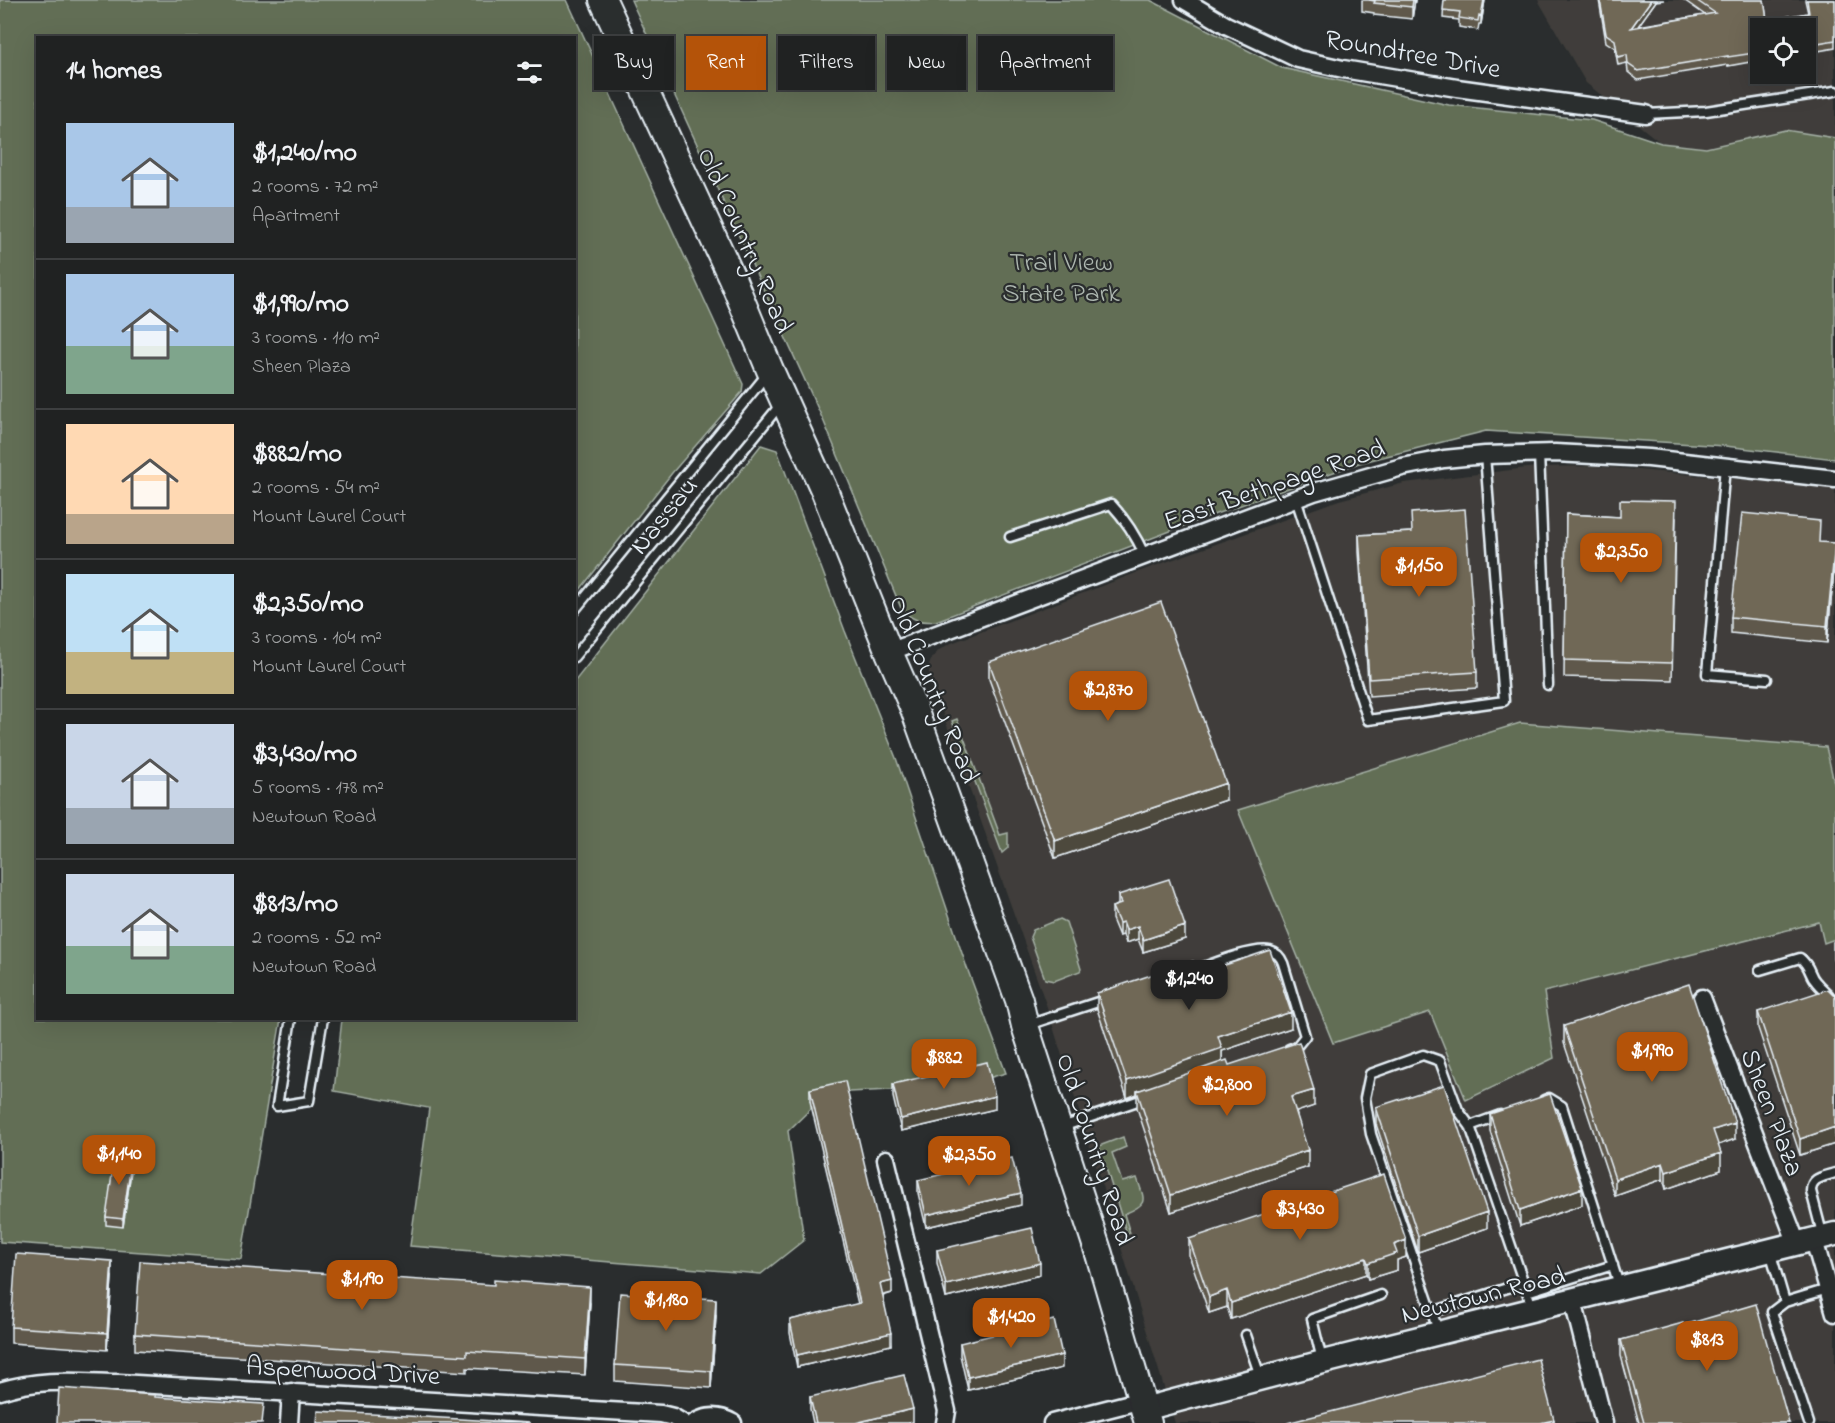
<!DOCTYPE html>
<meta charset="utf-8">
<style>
body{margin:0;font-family:"Indie Flower",sans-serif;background:#282a2a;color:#f1f3f6;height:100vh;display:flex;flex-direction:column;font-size:22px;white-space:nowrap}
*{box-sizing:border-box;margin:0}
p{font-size:20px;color:#a2a4a5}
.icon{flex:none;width:33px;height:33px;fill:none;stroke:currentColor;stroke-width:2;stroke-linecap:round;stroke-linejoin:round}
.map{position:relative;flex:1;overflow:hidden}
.side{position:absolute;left:36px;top:36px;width:540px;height:984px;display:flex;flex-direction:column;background:#202222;border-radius:0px;box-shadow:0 6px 24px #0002,0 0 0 2px #3d3f40}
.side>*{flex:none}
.banner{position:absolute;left:594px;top:36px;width:570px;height:54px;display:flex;gap:12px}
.tools{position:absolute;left:1750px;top:18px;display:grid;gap:12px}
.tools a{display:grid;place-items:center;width:66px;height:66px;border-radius:0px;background:#202222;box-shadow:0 6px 24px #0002,0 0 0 2px #3d3f40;font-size:30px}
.price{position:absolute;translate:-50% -51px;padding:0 14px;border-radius:12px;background:#b45309;color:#fff;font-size:20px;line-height:39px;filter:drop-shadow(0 2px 3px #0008)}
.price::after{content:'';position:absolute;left:50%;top:36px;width:18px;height:14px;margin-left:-9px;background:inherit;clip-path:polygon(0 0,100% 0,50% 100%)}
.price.selected{background:#222;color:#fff}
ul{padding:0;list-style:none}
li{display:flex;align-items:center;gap:18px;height:150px;padding:0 30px}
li+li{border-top:2px solid #3d3f40}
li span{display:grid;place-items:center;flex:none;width:168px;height:120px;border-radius:0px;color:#555}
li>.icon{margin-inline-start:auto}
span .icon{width:72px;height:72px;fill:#fffc;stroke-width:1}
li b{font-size:26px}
h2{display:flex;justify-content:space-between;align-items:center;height:72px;padding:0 30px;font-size:26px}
.chip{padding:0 21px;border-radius:0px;background:#202222;box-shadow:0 6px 24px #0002,0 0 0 2px #3d3f40;font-size:21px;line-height:54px}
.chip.selected{background:#b45309;color:#fff}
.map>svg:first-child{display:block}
</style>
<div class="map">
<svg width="1835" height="1423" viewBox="0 0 1835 1423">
<rect width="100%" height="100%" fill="#2a2d2e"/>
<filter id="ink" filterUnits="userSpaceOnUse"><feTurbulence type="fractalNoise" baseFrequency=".0167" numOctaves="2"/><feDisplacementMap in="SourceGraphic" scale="12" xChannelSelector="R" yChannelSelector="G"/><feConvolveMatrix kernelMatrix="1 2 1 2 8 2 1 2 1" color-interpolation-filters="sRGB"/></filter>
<g filter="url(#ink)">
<path fill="#3f3e3a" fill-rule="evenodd" d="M 1538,0 L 1835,0 L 1835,161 L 1661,143 L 1586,83 ZM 1761,28 L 1806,28 L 1806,74 L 1761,74 Z
M 1594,466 L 1835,488 L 1835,1423 L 1175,1423 L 1047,1007 L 929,675 L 929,665 L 932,658 L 939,650 L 949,644 L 1149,568 L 1339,500 L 1404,483 L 1536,467 Z"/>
<path fill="#626e55" stroke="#a5b0a6" stroke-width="1.5" d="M 0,0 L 567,0 L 743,384 L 742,392 L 672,473 L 575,596 L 574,38 L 38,38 L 38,1018 L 281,1019 L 241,1259 L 0,1242 Z
M 631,0 L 1150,0 L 1282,68 L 1449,105 L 1592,120 L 1661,143 L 1706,148 L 1785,130 L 1835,138 L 1835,459 L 1725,446 L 1486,431 L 1359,463 L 1199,520 L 936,621 C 921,623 911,620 901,608 L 824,422 Z
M 761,445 L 777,450 L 845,631 L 896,758 L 967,968 L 1006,1073 L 956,1087 L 827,1093 L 788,1131 L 804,1240 L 761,1274 L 410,1246 L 429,1108 L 334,1091 L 342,1019 L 574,1018 L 575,681 Z
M 957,719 L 1000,835 L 1008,833 L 1008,848 L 1002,853 L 952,721 Z
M 1520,723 L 1826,747 L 1835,787 L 1835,939 L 1824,943 L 1819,922 L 1544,992 L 1554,1058 L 1466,1100 L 1430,1012 L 1333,1043 L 1238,810 Z
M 1060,919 L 1066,922 L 1081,969 L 1080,971 L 1054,981 L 1045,979 L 1030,937 L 1033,930 Z
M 1123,1137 L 1126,1147 L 1112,1153 L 1122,1182 L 1137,1178 C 1145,1201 1149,1204 1124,1214 L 1130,1233 L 1127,1234 L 1099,1146 Z"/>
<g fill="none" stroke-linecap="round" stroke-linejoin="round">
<defs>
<path id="lane" d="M 1646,114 L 1706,111 L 1835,91
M 1539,453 L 1548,685
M 1725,466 L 1707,674 L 1767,679
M 1296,499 L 1368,720 L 1504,701 L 1485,455
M 1010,537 L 1111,504 C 1126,520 1136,536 1145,556
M 574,611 L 768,373
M 574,657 L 781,404
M 1760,970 L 1800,958 C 1812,968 1808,974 1816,982 C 1823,991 1831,994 1835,1005
M 1188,973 C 1207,966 1252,947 1270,951 C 1277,953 1280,956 1283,963 L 1305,1036 L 1297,1046 L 1289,1049
M 291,1018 L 277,1106 L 309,1101 L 323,1018
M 1028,1025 L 1107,999
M 1544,1100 L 1549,1098 L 1562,1106 L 1620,1288
M 1470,1126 L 1500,1115
M 1062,1127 L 1146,1098
M 1823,1237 L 1811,1191 C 1811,1177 1824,1177 1835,1173
M 1770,1251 L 1785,1302 L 1772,1312 L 1809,1423
M 1527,1292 L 1613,1265
M 1785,1302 L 1828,1289
M 1432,1312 L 1523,1283
M 1439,1333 L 1371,1134 L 1365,1098 L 1370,1074 L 1423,1055 L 1440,1061 L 1458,1110 L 1470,1126 L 1532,1307
M 1246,1335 L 1260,1376
M 1322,1360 L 1312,1319 L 1381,1295"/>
<path id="street" d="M 1184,0 L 1226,25 L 1298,59 L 1343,69 L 1457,88 L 1646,114
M 889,652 L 1314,492 L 1402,467 L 1444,459 L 1485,455 L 1555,453 L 1649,458 L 1835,479
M 1702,998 L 1797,1244
M 886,1159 L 947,1411 L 945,1423
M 1814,1240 L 1835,1313
M 1573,1301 L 1604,1423
M 0,1391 C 41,1378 77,1382 119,1383 L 661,1414 L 673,1417 L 683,1423
M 289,1423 L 291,1392
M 694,1423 C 707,1415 719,1415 733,1423
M 1052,1423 L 1142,1400"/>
<path id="secondary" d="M 1144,1409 L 1323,1362 L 1835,1234"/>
<path id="primary" d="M 603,0 L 732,278 L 770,370 L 825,492 L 889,652 L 914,709 L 1019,1000 L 1025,1026 L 1099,1254 L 1148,1423"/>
</defs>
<use href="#lane" stroke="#e8f1f8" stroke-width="13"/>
<use href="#street" stroke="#e8f1f8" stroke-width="21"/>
<use href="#secondary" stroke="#e8f1f8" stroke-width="27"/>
<use href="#primary" stroke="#e8f1f8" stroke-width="30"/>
<use href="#lane" stroke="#2a2d2e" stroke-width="8"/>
<use href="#street" stroke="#2a2d2e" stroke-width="16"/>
<use href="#secondary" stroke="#2a2d2e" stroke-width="22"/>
<use href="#primary" stroke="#2a2d2e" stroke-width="26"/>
</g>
<path fill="#5f594b" stroke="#e8f1f8" stroke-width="1.5" d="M 1362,0 L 1415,0 L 1412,19 L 1374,15 L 1374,13 L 1362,11 Z
M 1444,0 L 1485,0 L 1481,24 L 1479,24 L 1478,30 L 1459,27 L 1459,20 L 1443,18 Z
M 1599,0 L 1664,0 L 1656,1 L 1638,26 L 1705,15 L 1684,0 L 1764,0 L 1767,20 L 1808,13 L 1805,0 L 1835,0 L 1835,48 L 1806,53 L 1806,28 L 1761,28 L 1761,60 L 1728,66 L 1728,65 L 1638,80 L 1628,72 L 1627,63 L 1618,65 L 1615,48 L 1606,42 Z
M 1566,514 L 1620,517 L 1676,518 L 1672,680 L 1564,677 Z
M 1412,532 L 1477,672 L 1477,688 L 1369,696 L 1359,552 L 1359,535 Z
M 1835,560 L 1827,643 L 1731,633 L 1731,617 Z
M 989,662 L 1226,800 L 1055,858 L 989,679 Z
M 1118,895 L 1185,939 L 1143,952 L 1138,939 L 1126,943 L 1123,935 L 1119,936 L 1112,919 L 1112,907 L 1118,905 Z
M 1835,941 L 1835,966 L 1833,959 L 1833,942 Z
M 1198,974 L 1291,1028 L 1222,1051 L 1222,1062 L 1314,1106 L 1296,1112 L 1308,1167 L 1171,1212 L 1137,1108 L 1137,1094 L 1127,1098 L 1097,1009 L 1097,993 Z
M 1835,994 L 1835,1144 L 1800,1155 L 1758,1028 L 1758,1012 Z
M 1564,1026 L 1735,1139 L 1718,1145 L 1721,1170 L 1666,1189 L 1663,1179 L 1615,1196 L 1564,1043 Z
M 893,1084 L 995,1109 L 901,1131 L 893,1097 Z
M 810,1089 L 892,1293 L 883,1296 L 891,1345 L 797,1367 L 790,1333 L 790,1320 L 858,1304 L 810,1101 Z
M 1376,1107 L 1487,1228 L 1418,1252 L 1376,1124 Z
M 1490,1114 L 1582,1205 L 1520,1226 L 1490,1131 Z
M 132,1164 L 123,1227 L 106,1225 L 106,1217 Z
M 918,1180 L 1021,1205 L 926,1227 L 918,1193 Z
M 1189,1239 L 1406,1257 L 1397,1260 L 1397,1270 L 1368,1279 L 1366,1274 L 1231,1319 L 1227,1307 L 1209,1313 L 1189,1255 Z
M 937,1250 L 1040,1275 L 946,1298 L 937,1263 Z
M 112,1277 L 107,1350 L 11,1343 L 11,1327 Z
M 590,1303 L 585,1375 L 467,1368 L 467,1372 L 135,1350 L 135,1334 Z
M 716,1316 L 711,1388 L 615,1381 L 615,1365 Z
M 1684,1325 L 1789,1423 L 1639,1423 L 1621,1356 L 1621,1340 Z
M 960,1343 L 1062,1368 L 968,1390 L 960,1355 Z
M 810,1397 L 913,1422 L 908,1423 L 813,1423 L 810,1409 Z"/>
<path fill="#4e483d" stroke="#e8f1f8" stroke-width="1.5" d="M 1413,0 L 1415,0 L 1412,19 L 1412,7 Z
M 1484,0 L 1485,0 L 1481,24 L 1481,16 Z
M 1651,0 L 1656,0 L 1656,1 L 1631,36 L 1631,28 Z
M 1835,543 L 1835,560 L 1827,643 L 1827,626 Z
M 1226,783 L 1226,800 L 1055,858 L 1055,841 Z
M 1123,922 L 1123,935 L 1119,936 L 1119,923 Z
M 1138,926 L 1138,939 L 1126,943 L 1126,930 Z
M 1185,926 L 1185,939 L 1143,952 L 1143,940 Z
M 1291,1012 L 1291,1028 L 1222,1051 L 1222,1065 L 1137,1091 L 1137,1094 L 1127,1098 L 1127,1081 L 1218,1036 Z
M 1314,1090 L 1314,1106 L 1291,1114 L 1291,1097 Z
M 995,1096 L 995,1109 L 901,1131 L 901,1119 Z
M 1735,1123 L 1735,1139 L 1713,1147 L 1713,1130 Z
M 1835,1127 L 1835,1144 L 1800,1155 L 1800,1139 Z
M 1308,1150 L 1308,1167 L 1171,1212 L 1171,1195 Z
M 1721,1153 L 1721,1170 L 1666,1189 L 1666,1172 Z
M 132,1156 L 132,1164 L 123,1227 L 123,1219 Z
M 1663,1163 L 1663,1179 L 1615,1196 L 1615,1179 Z
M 1582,1188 L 1582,1205 L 1520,1226 L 1520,1210 Z
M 1021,1193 L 1021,1205 L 926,1227 L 926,1215 Z
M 1487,1212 L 1487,1228 L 1418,1252 L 1418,1236 Z
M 1406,1240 L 1406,1257 L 1397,1260 L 1397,1270 L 1368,1279 L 1368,1263 L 1394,1245 Z
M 1366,1258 L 1366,1274 L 1231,1319 L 1231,1303 Z
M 112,1261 L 112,1277 L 107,1350 L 107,1333 Z
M 1040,1263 L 1040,1275 L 946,1298 L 946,1285 Z
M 892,1281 L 892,1293 L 880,1296 L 880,1284 Z
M 590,1287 L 590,1303 L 585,1375 L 585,1359 Z
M 1227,1290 L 1227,1307 L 1209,1313 L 1209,1297 Z
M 716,1299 L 716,1316 L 711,1388 L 711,1371 Z
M 891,1333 L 891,1345 L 797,1367 L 797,1355 Z
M 1062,1355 L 1062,1368 L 968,1390 L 968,1377 Z
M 913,1409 L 913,1422 L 908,1423 L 855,1423 Z
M 1554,1420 L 1554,1423 L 1540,1423 Z"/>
<path fill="#6f6757" stroke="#e8f1f8" stroke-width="1.5" d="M 1369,0 L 1413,0 L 1412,7 L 1374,3 L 1375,1 Z
M 1444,0 L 1484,0 L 1481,16 L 1479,15 L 1478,21 L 1459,18 L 1460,12 L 1443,10 Z
M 1600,0 L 1651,0 L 1631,28 L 1715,13 L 1696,0 L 1764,0 L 1767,20 L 1809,13 L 1807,0 L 1835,0 L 1835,40 L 1806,45 L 1806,28 L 1761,28 L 1761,52 L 1728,57 L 1728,56 L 1638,71 L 1628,64 L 1627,55 L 1618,57 L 1615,40 L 1606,34 Z
M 1620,500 L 1676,501 L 1672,663 L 1564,660 L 1566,514 L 1620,517 Z
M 1465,509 L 1477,672 L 1369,679 L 1359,535 L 1412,532 L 1411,513 Z
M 1742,513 L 1820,521 L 1819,542 L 1835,543 L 1827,626 L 1731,617 Z
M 1161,602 L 1226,783 L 1055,841 L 989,662 Z
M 1169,879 L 1185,926 L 1143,940 L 1138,926 L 1126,930 L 1123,922 L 1119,923 L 1112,907 L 1121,904 L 1118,895 Z
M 1270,950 L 1291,1012 L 1218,1036 L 1222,1048 L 1127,1081 L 1097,993 L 1193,961 L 1198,974 Z
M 1689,984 L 1735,1123 L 1713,1130 L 1721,1153 L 1666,1172 L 1663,1163 L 1615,1179 L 1564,1026 Z
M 1828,989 L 1834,995 L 1835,994 L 1835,1127 L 1800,1139 L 1758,1012 Z
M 1299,1042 L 1314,1090 L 1291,1097 L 1308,1150 L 1171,1195 L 1137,1091 L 1227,1060 L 1229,1065 Z
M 987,1062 L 995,1096 L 901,1119 L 893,1084 Z
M 845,1081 L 892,1281 L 880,1284 L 891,1333 L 797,1355 L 790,1320 L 860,1303 L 810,1089 Z
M 1444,1085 L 1487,1212 L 1418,1236 L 1376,1107 Z
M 1550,1094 L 1582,1188 L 1520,1210 L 1490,1114 Z
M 115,1153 L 132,1156 L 123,1219 L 106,1217 Z
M 1012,1158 L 1021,1193 L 926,1215 L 918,1180 Z
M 1384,1174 L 1406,1240 L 1394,1245 L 1397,1253 L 1368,1263 L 1366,1258 L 1231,1303 L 1227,1290 L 1209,1297 L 1189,1239 Z
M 1032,1228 L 1040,1263 L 946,1285 L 937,1250 Z
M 16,1254 L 112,1261 L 107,1333 L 11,1327 Z
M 140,1261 L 494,1285 L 494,1280 L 590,1287 L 585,1359 L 467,1351 L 467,1356 L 135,1334 Z
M 620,1293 L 716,1299 L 711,1371 L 615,1365 Z
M 1756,1304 L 1789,1423 L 1644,1423 L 1621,1340 L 1683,1323 L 1684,1325 Z
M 1054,1320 L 1062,1355 L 968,1377 L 960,1343 Z
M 1538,1359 L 1554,1420 L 1540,1423 L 1287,1423 Z
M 904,1375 L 913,1409 L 855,1423 L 816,1423 L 810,1397 Z
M 59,1388 L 155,1395 L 155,1397 L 264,1404 L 262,1423 L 57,1423 Z
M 318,1411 L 530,1423 L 317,1423 Z"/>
</g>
<g text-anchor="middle" stroke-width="4.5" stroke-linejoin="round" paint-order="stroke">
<g font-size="27" fill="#e8f1f8" stroke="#2a2d2e">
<text transform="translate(1413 53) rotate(10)" y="9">Roundtree Drive</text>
<text transform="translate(746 240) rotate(66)" y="9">Old Country Road</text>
<text transform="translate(1274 484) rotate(-19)" y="9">East Bethpage Road</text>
<text transform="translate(663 515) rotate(-51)" y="9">Nassau</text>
<text transform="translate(935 689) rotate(68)" y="9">Old Country Road</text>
<text transform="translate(1773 1112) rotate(69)" y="9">Sheen Plaza</text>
<text transform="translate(1096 1149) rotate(72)" y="9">Old Country Road</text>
<text transform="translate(1483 1294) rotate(-14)" y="9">Newtown Road</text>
<text transform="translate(343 1370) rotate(3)" y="9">Aspenwood Drive</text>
</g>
<g font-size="27" fill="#acb6af" stroke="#2a2d2e">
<text x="1061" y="270">Trail View<tspan x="1061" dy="31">State Park</tspan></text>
</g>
</g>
</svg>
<div class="tools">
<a><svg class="icon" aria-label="locate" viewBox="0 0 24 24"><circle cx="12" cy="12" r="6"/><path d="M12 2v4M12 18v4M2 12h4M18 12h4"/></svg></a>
</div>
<b class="price" style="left:1621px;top:584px">$2,350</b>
<b class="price" style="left:1419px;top:598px">$1,150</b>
<b class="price" style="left:1108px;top:722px">$2,870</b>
<b class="price selected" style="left:1189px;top:1011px">$1,240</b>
<b class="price" style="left:1652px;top:1083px">$1,990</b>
<b class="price" style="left:944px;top:1090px">$882</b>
<b class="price" style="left:1227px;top:1117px">$2,800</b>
<b class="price" style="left:119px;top:1186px">$1,140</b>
<b class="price" style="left:969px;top:1187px">$2,350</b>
<b class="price" style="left:1300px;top:1241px">$3,430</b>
<b class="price" style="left:362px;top:1311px">$1,190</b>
<b class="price" style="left:666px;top:1332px">$1,180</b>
<b class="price" style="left:1011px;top:1349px">$1,420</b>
<b class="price" style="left:1707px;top:1372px">$813</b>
<div class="banner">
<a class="chip">Buy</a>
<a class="chip selected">Rent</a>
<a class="chip">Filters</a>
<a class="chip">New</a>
<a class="chip">Apartment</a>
</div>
<section class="side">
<h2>14 homes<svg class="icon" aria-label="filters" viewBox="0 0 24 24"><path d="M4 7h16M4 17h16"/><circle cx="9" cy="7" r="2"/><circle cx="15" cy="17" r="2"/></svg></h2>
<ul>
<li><span style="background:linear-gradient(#a9c7e8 70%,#9aa5b1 0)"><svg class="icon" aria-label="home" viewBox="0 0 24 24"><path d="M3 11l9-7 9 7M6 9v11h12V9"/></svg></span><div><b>$1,240/mo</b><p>2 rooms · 72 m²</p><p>Apartment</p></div></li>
<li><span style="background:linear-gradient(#a9c7e8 60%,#7fa58c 0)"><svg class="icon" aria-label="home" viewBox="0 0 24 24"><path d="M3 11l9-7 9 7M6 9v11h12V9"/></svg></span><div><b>$1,990/mo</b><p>3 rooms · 110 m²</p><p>Sheen Plaza</p></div></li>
<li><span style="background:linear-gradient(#ffd9b3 75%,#b9a48a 0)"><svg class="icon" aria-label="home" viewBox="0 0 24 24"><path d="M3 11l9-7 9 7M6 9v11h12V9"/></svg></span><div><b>$882/mo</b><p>2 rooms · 54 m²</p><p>Mount Laurel Court</p></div></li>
<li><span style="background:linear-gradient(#bfe0f5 65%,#c2b280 0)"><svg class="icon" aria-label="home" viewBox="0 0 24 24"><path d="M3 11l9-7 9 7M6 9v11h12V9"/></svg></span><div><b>$2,350/mo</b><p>3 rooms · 104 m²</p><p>Mount Laurel Court</p></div></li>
<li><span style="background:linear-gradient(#c9d6e8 70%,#9aa5b1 0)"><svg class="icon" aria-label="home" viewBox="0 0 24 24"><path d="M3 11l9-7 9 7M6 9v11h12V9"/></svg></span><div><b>$3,430/mo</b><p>5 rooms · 178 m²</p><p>Newtown Road</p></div></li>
<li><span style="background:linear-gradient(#c9d6e8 60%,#7fa58c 0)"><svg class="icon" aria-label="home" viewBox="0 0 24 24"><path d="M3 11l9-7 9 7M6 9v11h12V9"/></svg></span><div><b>$813/mo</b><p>2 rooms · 52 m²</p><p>Newtown Road</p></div></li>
</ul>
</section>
</div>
